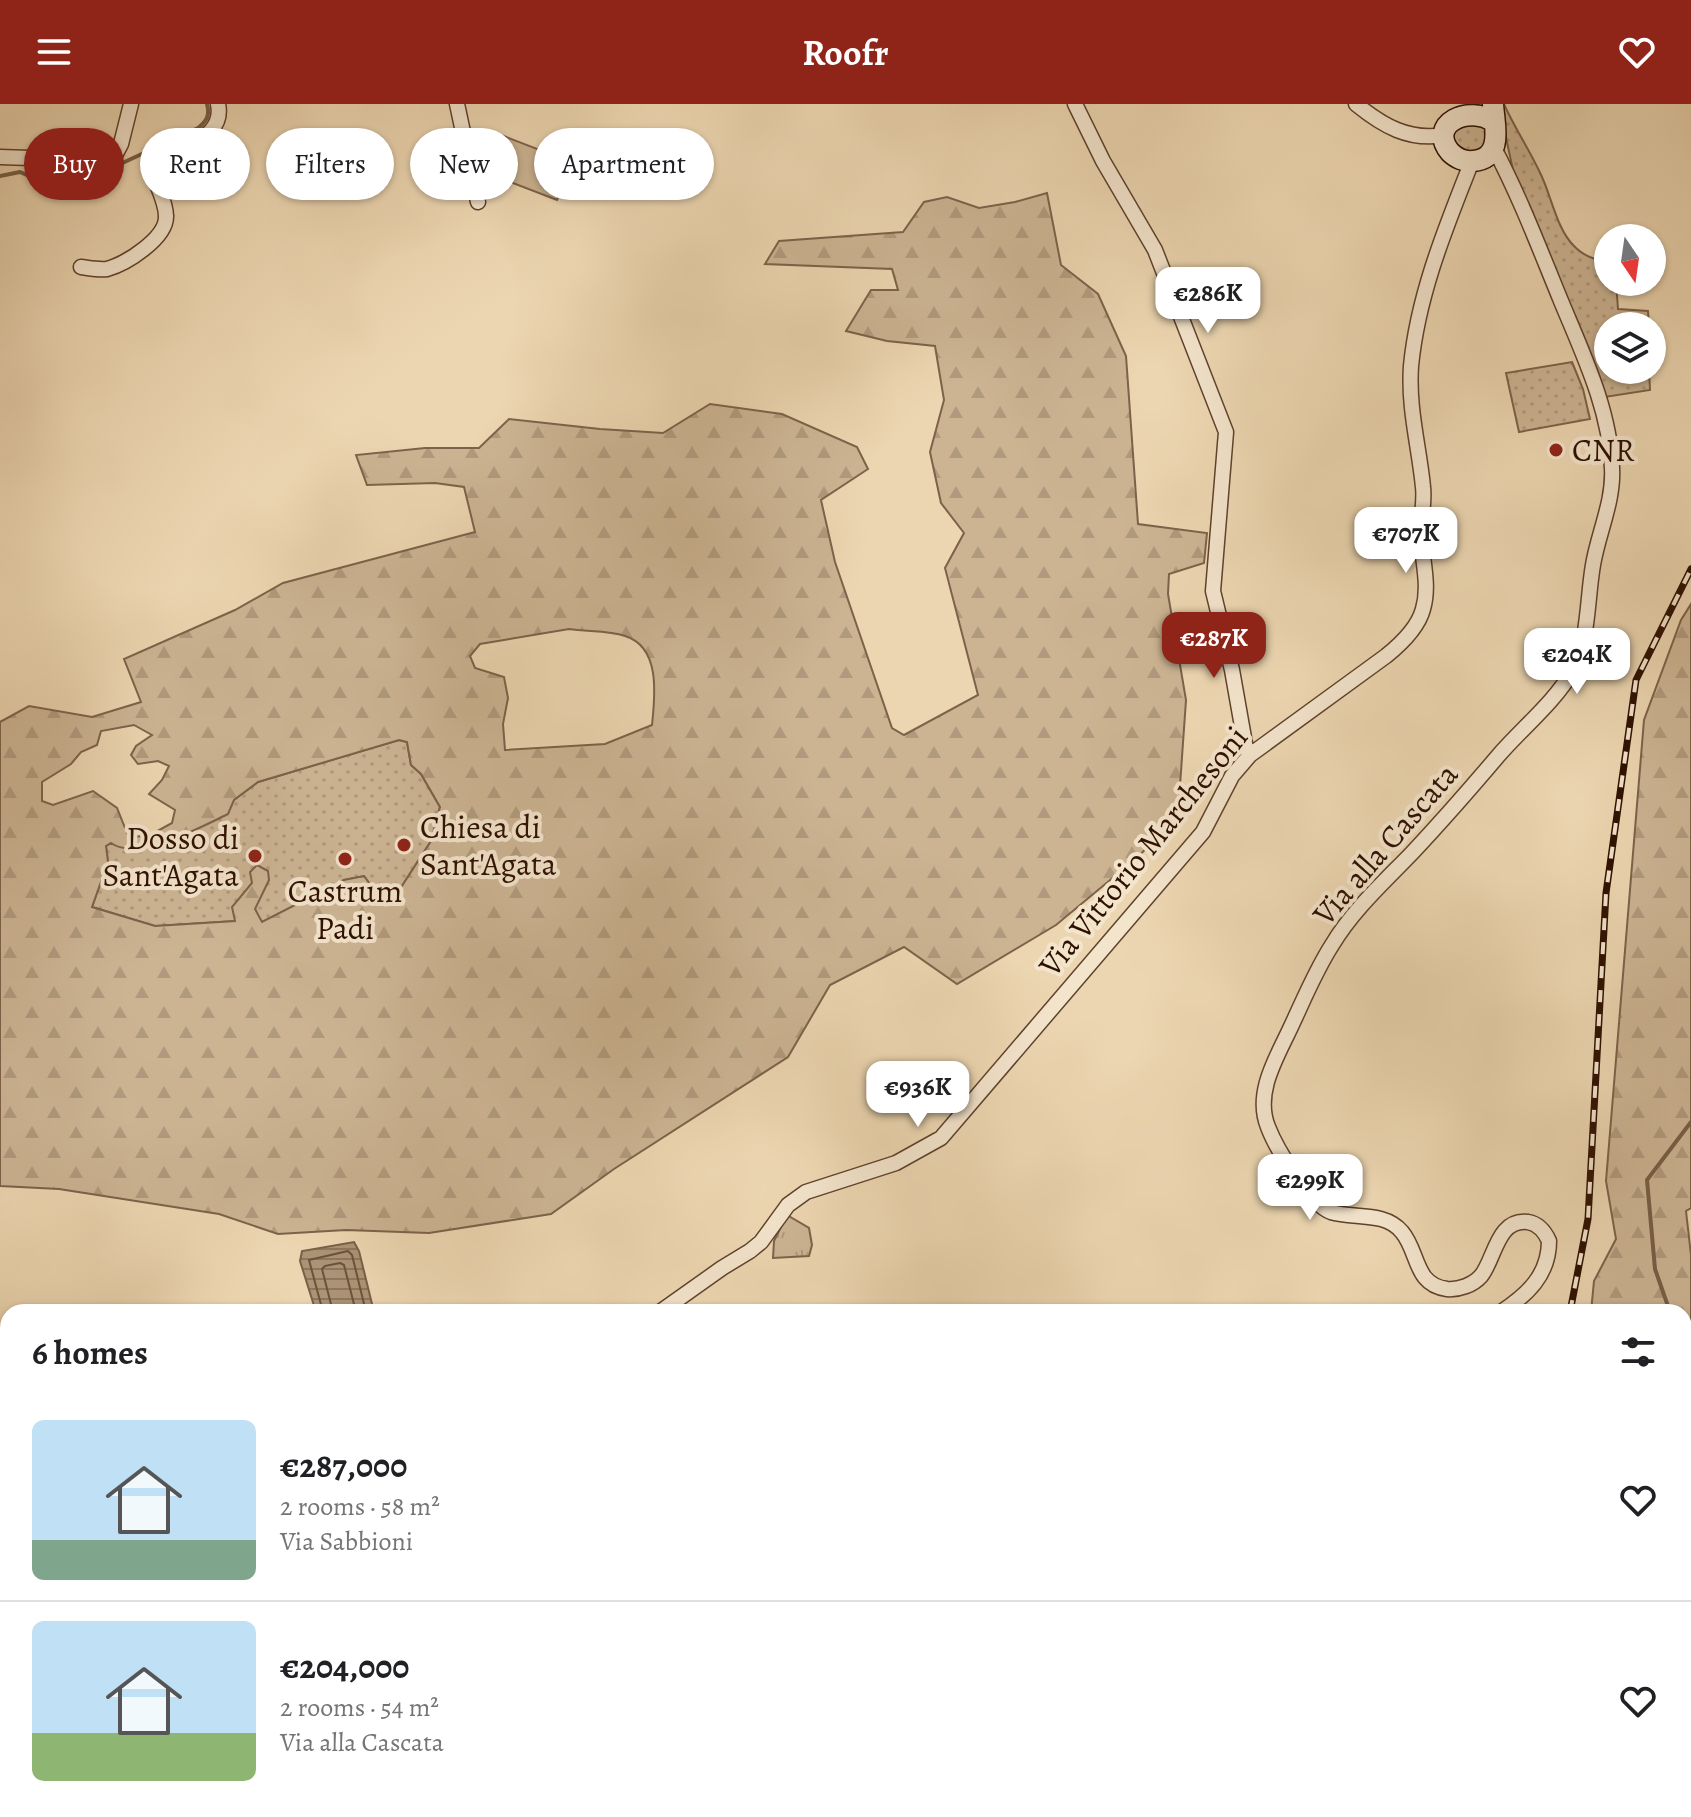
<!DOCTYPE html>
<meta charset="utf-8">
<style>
body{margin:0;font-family:Alegreya,serif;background:#f6f6f6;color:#202124;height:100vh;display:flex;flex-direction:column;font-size:30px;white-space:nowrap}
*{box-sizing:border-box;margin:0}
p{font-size:26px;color:#757577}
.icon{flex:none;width:44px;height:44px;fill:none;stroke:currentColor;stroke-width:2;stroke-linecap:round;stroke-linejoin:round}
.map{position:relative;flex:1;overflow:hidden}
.side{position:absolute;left:0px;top:1200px;width:1692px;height:514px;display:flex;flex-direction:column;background:#fff;border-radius:24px 24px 0 0;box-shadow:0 2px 6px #0004}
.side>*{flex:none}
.guide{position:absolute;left:24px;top:24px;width:800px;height:72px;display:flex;gap:16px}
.needle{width:52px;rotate:167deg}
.buttons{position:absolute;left:1594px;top:120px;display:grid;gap:16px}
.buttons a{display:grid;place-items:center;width:72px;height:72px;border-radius:50%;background:#fff;box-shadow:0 2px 6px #0004;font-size:40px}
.price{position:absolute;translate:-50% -68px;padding:0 18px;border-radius:16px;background:#fff;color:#222;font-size:26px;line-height:52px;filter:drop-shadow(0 2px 4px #0008)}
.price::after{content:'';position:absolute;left:50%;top:48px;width:24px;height:18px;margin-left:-12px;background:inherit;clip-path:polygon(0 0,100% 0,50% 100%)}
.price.current{background:#8f2418;color:#fff}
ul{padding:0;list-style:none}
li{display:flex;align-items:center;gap:24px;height:200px;padding:0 32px}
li+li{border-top:2px solid #e0e0e0}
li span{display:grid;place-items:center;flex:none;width:224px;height:160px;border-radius:12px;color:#555}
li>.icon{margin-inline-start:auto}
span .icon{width:96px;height:96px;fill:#fffc;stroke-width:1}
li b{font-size:34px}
h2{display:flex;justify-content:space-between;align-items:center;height:96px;padding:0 32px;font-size:34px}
.tag{padding:0 28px;border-radius:36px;background:#fff;box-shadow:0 2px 6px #0004;font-size:28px;line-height:72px}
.tag.current{background:#8f2418;color:#fff}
header{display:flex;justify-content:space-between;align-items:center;height:104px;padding:0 32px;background:#8f2418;color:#fff;font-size:36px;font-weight:700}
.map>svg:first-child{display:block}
</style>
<header><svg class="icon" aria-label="menu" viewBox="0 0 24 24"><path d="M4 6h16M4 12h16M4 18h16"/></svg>Roofr<svg class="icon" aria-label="heart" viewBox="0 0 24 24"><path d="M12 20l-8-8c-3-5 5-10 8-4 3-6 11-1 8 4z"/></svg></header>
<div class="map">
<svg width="1691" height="1713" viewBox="0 0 1691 1713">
<defs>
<pattern id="grass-dots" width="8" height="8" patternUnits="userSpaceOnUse" patternTransform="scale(2)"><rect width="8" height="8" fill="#ccb493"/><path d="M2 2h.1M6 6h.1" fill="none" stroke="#b09a7d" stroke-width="1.8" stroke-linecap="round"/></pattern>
<pattern id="forest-firs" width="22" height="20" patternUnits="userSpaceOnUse" patternTransform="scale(2)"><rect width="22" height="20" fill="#ccb493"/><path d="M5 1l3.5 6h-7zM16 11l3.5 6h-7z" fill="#b09a7d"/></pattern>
<pattern id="park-tufts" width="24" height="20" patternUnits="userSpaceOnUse" patternTransform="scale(2)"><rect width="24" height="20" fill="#ccb493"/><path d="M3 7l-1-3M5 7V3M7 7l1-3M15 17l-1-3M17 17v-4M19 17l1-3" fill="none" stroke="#b09a7d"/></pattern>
<pattern id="water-rules" width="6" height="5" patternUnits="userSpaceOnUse" patternTransform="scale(2)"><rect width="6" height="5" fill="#ab9375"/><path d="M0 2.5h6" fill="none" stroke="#8c775e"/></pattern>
</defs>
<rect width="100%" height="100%" fill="#ecd6b1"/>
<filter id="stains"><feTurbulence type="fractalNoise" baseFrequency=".0025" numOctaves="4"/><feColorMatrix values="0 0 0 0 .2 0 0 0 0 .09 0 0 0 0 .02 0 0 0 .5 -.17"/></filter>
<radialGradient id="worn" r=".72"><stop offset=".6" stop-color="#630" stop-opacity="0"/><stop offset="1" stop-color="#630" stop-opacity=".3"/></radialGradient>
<path fill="url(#grass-dots)" stroke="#7d624a" stroke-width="2" d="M 1502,0 L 1504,0 C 1515,25 1531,48 1542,73 C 1552,95 1557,125 1574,142 C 1583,152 1595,156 1608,158 L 1608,178 L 1616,178 L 1618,205 L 1648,207 L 1649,222 L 1608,222 L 1608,266 L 1649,266 L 1650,286 L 1605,293 L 1513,66 L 1505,29 Z
M 1479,12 L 1490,33 L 1480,48 L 1461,47 L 1453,37 L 1452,24 Z
M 1572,258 L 1583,285 L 1590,315 L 1519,328 L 1506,269 Z
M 399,636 L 407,638 L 411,661 L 421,670 L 440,703 L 431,737 L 400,785 L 380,794 L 364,772 L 344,776 L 261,819 L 255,805 L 252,779 L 244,790 L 236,817 L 155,822 L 92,803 L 108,758 L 106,742 L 111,739 L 133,746 L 188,730 L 258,678 Z"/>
<path fill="url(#forest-firs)" stroke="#7d624a" stroke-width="2" fill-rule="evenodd" d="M 1047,89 L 1061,161 L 1098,190 L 1126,252 L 1138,420 L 1207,429 L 1204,459 L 1169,470 L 1168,490 L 1186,596 L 1178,710 L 1139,752 L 1056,821 L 957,880 L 904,843 L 830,881 L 788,953 L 614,1065 L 551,1110 L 429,1129 L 346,1126 L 278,1130 L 219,1110 L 59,1085 L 0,1082 L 0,618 L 29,602 L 92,613 L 141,598 L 124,555 L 235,506 L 283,479 L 475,428 L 464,383 L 435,379 L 367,381 L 356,351 L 425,344 L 479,344 L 509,315 L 600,325 L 663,329 L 710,300 L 782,310 L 857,343 L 868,365 L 821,396 L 835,458 L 892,624 L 904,631 L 978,591 L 945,464 L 964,429 L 941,399 L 930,348 L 944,296 L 935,242 L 887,237 L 846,227 L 871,186 L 898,186 L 892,165 L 765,160 L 779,137 L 903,128 L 924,98 L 947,93 L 979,104 L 1015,98 ZM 569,525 C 587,528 608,526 625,532 C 661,543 655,592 652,621 L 605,640 L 505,646 L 503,620 L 508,594 L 504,573 L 475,564 L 470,552 L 480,540 ZM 134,621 L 152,631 L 136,642 L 131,651 L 138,660 L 158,657 L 169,662 L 162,676 L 149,690 L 175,706 L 172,719 L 152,730 L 129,734 L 117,704 L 93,687 L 53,701 L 42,697 L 42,678 L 71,660 L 81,648 L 97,641 L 101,627 ZM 399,636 L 407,638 L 411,661 L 421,670 L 440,703 L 431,737 L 400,785 L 380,794 L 364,772 L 344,776 L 262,818 L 255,805 L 269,776 L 268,767 L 257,761 L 250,768 L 252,779 L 232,803 L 235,817 L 155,822 L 92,803 L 108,758 L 106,742 L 111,739 C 137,758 201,723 228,710 L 234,696 L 258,678 Z
M 1691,500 L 1691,1104 L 1686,1107 L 1691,1151 L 1691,1292 L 1684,1295 L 1684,1208 L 1591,1208 L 1594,1177 L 1616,1135 L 1606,1077 L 1644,616 L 1681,516 Z
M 136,1706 L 196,1706 L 181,1713 L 122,1713 Z
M 1263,1706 L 1361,1706 L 1357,1713 L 1258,1713 Z"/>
<path fill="url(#park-tufts)" stroke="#7d624a" stroke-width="2" d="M 787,1111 L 809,1124 L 812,1141 L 809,1152 L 773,1154 L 774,1137 Z"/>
<path fill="#ccb493" stroke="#7d624a" stroke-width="2" d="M 501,31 L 571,58 L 557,96 L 487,69 Z"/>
<path fill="url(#water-rules)" stroke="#795f46" stroke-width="2" d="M 354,1138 L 359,1147 L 374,1208 L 316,1208 L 300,1157 L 302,1147 Z"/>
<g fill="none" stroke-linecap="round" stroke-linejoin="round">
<path stroke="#6c523a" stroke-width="2" d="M 323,1208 L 309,1156 L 348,1147 L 352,1151 L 366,1208
M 333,1208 L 322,1165 L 325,1162 L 340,1159 L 344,1161 L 356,1208"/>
<path stroke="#795f46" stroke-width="4" d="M 0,72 L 20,68 L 38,76 L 56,79 L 90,74 L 198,24 C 207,17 210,11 207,0
M 1670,1208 L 1655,1165 L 1647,1076 L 1691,1018
M 1684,1256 L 1691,1279
M 1684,1423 L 1691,1412
M 1684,1522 L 1691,1550
M 1684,1595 L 1691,1563
M 1479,1713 L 1503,1706"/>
<defs>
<path id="street" d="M 457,0 L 478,98
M 1075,0 L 1103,57 L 1155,146 L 1226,328 L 1213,487 L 1232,566 L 1246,645 L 1250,651
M 1356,0 C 1383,22 1409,37 1444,31
M 1494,44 C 1520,93 1540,146 1561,197 C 1583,250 1610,306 1612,364 C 1614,397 1598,430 1593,461 C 1587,495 1589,536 1573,566 C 1555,598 1522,624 1498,652 C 1470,685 1442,717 1412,749 C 1384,778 1353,806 1332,841 C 1314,869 1302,900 1288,929 C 1274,958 1255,991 1268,1023 C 1276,1044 1310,1101 1331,1108 C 1354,1115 1385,1107 1402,1128 C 1419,1148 1414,1181 1447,1185 C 1459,1186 1473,1181 1481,1172 C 1495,1155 1497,1114 1528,1118 C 1539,1120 1545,1128 1549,1137 C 1549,1171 1527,1191 1501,1208
M 0,53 L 30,54 L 70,67 L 92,66 L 112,57 L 121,40 L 131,0
M 81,163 C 89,164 99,166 107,165 C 126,160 167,134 166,112 C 166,100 159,86 155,75 C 158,69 161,63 166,58 C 185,40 225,33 218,0
M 660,1208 L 722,1164 L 750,1147 L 761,1138 L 788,1101 L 806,1088 L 896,1059 L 941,1034 L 1203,728 L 1232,672 L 1250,651 L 1386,552 C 1401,540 1418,524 1423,505 C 1430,481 1422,456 1421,432 C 1420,416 1425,399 1423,383 C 1419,342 1408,304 1411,262 C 1418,190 1446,123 1472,57
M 1684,1300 L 1691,1298
M 0,1506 L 8,1505
M 0,1675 L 8,1672"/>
<path id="secondary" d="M 1493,0 C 1494,20 1505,54 1473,57 C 1465,58 1456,54 1450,48 C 1427,20 1469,0 1494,18"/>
</defs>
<use href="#street" stroke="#5e422c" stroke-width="17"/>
<use href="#secondary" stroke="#2e1000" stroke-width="23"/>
<use href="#street" stroke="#f3e4cc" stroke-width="14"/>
<use href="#secondary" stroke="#f3e4cc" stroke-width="20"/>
<defs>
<path id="rail" d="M 1570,1208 L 1588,1115 L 1606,789 L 1636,576 L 1691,465
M 1375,1713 L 1378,1706"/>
</defs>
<use href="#rail" stroke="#2e1000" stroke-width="7"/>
<use href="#rail" stroke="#f3e4cc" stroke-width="4" stroke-dasharray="12" stroke-linecap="butt"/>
</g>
<g fill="#8f2418" stroke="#f3e4cc" stroke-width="3">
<circle cx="1556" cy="346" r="8"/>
<circle cx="404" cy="741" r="8"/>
<circle cx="255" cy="752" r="8"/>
<circle cx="345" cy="755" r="8"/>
</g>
<g text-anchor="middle" stroke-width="8" stroke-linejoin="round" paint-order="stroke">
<g font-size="32" fill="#2e1000" stroke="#f3e4cc" text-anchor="start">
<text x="1572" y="357">CNR</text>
<text x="420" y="734">Chiesa di<tspan x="420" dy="37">Sant'Agata</tspan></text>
<text x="239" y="745" text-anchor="end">Dosso di<tspan x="239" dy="37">Sant'Agata</tspan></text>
<text x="345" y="798" text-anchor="middle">Castrum<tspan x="345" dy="37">Padi</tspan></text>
</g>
<g font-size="32" fill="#2e1000" stroke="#f3e4cc">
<text transform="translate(1385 740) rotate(-49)" y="11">Via alla Cascata</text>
<text transform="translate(1143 747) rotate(-51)" y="11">Via Vittorio Marchesoni</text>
</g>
</g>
<rect width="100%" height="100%" filter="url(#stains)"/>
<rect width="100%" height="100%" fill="url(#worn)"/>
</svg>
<div class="buttons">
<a><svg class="needle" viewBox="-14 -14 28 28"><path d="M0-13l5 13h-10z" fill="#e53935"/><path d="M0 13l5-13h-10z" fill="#757577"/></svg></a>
<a><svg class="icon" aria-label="layers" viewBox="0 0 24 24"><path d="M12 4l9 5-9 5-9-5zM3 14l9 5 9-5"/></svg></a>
</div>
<b class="price" style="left:1208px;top:231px">€286K</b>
<b class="price" style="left:1406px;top:471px">€707K</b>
<b class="price current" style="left:1214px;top:576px">€287K</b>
<b class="price" style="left:1577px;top:592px">€204K</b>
<b class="price" style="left:918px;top:1025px">€936K</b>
<b class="price" style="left:1310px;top:1118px">€299K</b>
<div class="guide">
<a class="tag current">Buy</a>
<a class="tag">Rent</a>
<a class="tag">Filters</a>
<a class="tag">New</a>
<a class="tag">Apartment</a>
</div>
<section class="side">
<h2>6 homes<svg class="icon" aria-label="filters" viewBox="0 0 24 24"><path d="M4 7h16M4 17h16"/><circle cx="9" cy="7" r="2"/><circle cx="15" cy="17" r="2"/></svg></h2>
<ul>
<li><span style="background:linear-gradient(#bfe0f5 75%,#7fa58c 0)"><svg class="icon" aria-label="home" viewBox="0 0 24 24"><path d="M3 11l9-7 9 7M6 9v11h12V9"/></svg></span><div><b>€287,000</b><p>2 rooms · 58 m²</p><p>Via Sabbioni</p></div><svg class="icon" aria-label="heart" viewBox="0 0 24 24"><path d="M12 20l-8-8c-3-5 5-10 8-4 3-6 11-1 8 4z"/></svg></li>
<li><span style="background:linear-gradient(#bfe0f5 70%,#8fb573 0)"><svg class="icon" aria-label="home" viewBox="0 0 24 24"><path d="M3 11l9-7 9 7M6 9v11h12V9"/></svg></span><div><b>€204,000</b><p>2 rooms · 54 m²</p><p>Via alla Cascata</p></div><svg class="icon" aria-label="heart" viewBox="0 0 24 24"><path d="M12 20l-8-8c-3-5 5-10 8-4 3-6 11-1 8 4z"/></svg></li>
</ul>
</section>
</div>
